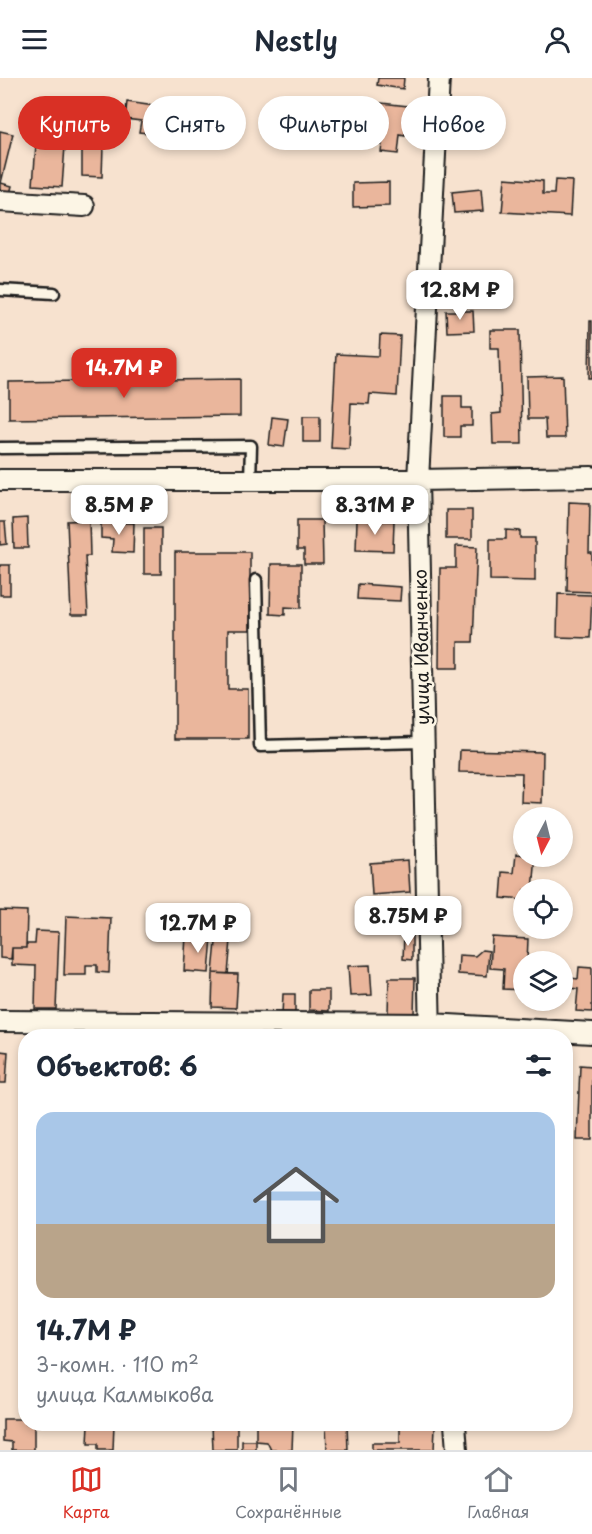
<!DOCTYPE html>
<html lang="ru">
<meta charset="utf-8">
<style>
body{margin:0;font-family:"Playpen Sans",sans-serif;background:#f2f2f3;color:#1f2937;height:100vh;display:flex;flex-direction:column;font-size:22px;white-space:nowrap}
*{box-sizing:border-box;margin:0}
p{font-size:20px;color:#747a83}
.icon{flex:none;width:33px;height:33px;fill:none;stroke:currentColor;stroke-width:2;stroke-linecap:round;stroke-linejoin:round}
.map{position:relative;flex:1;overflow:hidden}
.panel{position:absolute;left:18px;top:951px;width:555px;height:402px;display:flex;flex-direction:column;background:#fff;border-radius:24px;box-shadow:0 3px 9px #0003}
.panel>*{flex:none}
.top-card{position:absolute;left:18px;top:18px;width:556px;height:54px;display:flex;gap:12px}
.needle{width:39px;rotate:187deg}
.controls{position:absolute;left:513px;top:729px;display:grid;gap:12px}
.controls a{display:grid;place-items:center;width:60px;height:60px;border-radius:50%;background:#fff;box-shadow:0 3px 9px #0003;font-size:30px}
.price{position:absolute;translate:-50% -51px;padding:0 14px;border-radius:12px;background:#fff;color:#222;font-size:20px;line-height:39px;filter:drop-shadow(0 2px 3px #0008)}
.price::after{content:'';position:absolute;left:50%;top:36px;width:18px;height:14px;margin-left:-9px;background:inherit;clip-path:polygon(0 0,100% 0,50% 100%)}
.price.active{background:#d93025;color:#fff}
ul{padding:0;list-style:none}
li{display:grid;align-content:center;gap:12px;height:318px;padding:0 18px}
li span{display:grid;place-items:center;height:186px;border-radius:18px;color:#555}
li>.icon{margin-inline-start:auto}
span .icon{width:108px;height:108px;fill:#fffc;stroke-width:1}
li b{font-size:26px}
h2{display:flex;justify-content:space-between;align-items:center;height:72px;padding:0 18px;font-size:26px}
.pill{padding:0 21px;border-radius:27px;background:#fff;box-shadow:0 3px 9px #0003;font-size:21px;line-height:54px}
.pill.active{background:#d93025;color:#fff}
header{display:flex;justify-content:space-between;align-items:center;height:78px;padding:0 18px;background:#fff;font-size:27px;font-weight:600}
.tabs{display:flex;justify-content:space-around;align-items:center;height:84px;border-top:2px solid #e0e1e3;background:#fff;font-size:16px;color:#747a83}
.tabs a{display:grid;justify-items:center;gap:3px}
.tabs .active{color:#d93025}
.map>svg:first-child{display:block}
</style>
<header><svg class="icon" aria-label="menu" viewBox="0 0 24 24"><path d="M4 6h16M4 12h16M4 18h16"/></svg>Nestly<svg class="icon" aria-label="person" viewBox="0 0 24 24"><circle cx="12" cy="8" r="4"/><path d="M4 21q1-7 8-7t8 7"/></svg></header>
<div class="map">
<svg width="592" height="1372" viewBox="0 0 592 1372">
<rect width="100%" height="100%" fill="#f7e2cf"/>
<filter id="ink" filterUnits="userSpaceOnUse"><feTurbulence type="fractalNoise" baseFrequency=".0167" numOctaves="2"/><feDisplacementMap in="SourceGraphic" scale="12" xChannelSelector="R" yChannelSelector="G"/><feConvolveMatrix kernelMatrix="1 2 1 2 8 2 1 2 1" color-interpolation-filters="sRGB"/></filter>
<g filter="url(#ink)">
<path fill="#eab69c" stroke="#1c1c1c" stroke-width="1.5" d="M 378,0 L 404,0 L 403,11 L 377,7 Z
M 127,24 L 175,31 L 173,43 L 150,40 L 148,55 L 139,54 L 141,43 L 125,41 Z
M 381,25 L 408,28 L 405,58 L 400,57 L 398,76 L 381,74 L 383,58 L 378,58 Z
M 69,35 L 103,39 L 100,62 L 66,57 Z
M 0,53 L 13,56 L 1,105 L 12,108 L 9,119 L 0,116 Z
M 36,66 L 65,68 L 62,109 L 33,107 Z
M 82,68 L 103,68 L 102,99 L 82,98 Z
M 505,100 L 543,103 L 543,116 L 554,116 L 555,102 L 572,103 L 570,138 L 502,134 Z
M 389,104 L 389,128 L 353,129 L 353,105 Z
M 481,111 L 483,133 L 454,135 L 452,114 Z
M 446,233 L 473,233 L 474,253 L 447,254 Z
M 590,243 L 592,243 L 592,300 L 589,300 Z
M 490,252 L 520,252 L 522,366 L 493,366 L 492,336 L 501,335 L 499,270 L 490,270 Z
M 380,257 L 400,258 L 397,318 L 370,316 L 369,326 L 351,325 L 349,371 L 331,370 L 336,276 L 379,278 Z
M 563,298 L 565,360 L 546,360 L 545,341 L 528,341 L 527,299 Z
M 240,301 L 240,338 L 9,341 L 9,304 Z
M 444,318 L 462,318 L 462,330 L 472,330 L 472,348 L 460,348 L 460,359 L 444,359 Z
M 303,338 L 320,338 L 320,364 L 303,364 Z
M 272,339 L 288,341 L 284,369 L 269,367 Z
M 569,424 L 590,425 L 589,475 L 592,475 L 592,514 L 567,513 Z
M 446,432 L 472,432 L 472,461 L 446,461 Z
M 27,440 L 28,470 L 14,470 L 13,441 Z
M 89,442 L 90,478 L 85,478 L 88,537 L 71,537 L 67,443 Z
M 297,442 L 322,442 L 323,486 L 304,486 L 304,472 L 297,472 Z
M 357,442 L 394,443 L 393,473 L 356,472 Z
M 0,444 L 5,444 L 7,466 L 0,467 Z
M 101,444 L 134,445 L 133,475 L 112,474 L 113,461 L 101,460 Z
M 144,450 L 161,450 L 161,496 L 144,496 Z
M 506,452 L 520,453 L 520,460 L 535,460 L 535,503 L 490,502 L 490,461 L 506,461 Z
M 456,468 L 477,469 L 473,564 L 458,564 L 458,590 L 439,590 L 440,490 L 456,490 Z
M 175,474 L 250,474 L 250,552 L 228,552 L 228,611 L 248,611 L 248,661 L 175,661 Z
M 271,486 L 301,486 L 301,530 L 285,529 L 285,537 L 270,536 Z
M 0,487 L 10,487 L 10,517 L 0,517 Z
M 358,506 L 401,509 L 400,523 L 357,521 Z
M 558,516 L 592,517 L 590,560 L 557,559 Z
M 460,672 L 543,674 L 542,725 L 521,724 L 522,695 L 459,694 Z
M 516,776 L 536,778 L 533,812 L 524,812 L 524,822 L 501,820 L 503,794 L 514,795 Z
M 408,782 L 410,814 L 372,817 L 370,785 Z
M 0,832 L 27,833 L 26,870 L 12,870 L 11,881 L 0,880 Z
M 66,838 L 111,840 L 109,895 L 97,894 L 97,887 L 86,887 L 86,897 L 64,897 Z
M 218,844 L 245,847 L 244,863 L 231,862 L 228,896 L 213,895 Z
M 36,853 L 59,854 L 56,931 L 35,931 L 36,888 L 12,887 L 12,870 L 26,870 L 26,866 L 35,866 Z
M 186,857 L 212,859 L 209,895 L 184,893 Z
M 404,857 L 412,857 L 412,882 L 403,881 Z
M 492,859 L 528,861 L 527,884 L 524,884 L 524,912 L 503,911 L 504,891 L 490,890 Z
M 482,872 L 489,873 L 487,898 L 458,896 L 459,877 L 475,878 Z
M 370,887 L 372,917 L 350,918 L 348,888 Z
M 579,889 L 592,890 L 592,934 L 576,933 L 578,911 L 570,910 L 571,900 L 578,901 Z
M 213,895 L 238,896 L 236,930 L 212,929 Z
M 389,900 L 415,900 L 414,936 L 388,935 Z
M 309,912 L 329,912 L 329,933 L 309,932 Z
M 283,916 L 295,916 L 295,937 L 282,937 Z
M 0,973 L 8,974 L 6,1005 L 0,1005 Z
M 580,987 L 592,988 L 592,1062 L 577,1062 Z
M 566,1035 L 571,1035 L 569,1067 L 566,1067 Z
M 3,1341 L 26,1341 L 26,1346 L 34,1346 L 34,1372 L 12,1372 L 12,1364 L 3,1363 Z
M 89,1346 L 114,1346 L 113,1372 L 98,1372 L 98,1366 L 88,1366 Z
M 212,1346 L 237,1346 L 237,1372 L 213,1372 Z
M 256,1346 L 293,1346 L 292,1372 L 271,1372 L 267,1364 L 256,1363 Z
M 326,1346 L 347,1346 L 348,1372 L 327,1372 Z
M 400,1349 L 435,1349 L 434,1372 L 372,1372 L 372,1365 L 400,1365 Z
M 242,1363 L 256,1363 L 256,1372 L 242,1372 Z"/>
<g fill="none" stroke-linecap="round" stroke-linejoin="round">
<defs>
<path id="service" d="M 0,212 L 54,215
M 0,370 L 251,368 L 250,402
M 256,502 L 260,668 L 424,664"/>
<path id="minor" d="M 0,123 L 84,128
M 0,402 L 418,402 L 592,399
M 0,943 L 430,946 L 592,955
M 430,958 L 418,402 L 439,0
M 455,1346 L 457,1372"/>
</defs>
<use href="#service" stroke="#1c1c1c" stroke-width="15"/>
<use href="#minor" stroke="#1c1c1c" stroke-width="24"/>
<use href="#service" stroke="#fcf5e5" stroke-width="10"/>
<use href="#minor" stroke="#fcf5e5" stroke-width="20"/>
</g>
</g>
<g text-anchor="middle" stroke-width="5" stroke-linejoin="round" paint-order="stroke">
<g font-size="18" fill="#1c1c1c" stroke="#fcf5e5">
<text transform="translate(422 569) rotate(-91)" y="6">улица Иванченко</text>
</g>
</g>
</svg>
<div class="controls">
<a><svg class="needle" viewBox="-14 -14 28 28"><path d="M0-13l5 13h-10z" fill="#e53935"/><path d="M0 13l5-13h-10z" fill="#747a83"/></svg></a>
<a><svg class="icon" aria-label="locate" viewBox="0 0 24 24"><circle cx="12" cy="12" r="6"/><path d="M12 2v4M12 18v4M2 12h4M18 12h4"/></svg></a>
<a><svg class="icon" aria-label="layers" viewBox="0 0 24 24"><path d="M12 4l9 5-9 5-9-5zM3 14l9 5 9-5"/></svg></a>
</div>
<b class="price" style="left:460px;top:243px">12.8M ₽</b>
<b class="price active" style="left:124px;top:321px">14.7M ₽</b>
<b class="price" style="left:119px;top:458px">8.5M ₽</b>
<b class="price" style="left:375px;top:458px">8.31M ₽</b>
<b class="price" style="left:408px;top:869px">8.75M ₽</b>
<b class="price" style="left:198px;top:876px">12.7M ₽</b>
<div class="top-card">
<a class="pill active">Купить</a>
<a class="pill">Снять</a>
<a class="pill">Фильтры</a>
<a class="pill">Новое</a>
</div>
<section class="panel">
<h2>Объектов: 6<svg class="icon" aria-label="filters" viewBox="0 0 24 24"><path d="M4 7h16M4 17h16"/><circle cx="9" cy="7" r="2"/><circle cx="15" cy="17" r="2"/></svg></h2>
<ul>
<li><span style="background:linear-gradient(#a9c7e8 60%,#b9a48a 0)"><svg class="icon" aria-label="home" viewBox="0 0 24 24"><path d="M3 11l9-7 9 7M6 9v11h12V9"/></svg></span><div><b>14.7M ₽</b><p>3-комн. · 110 m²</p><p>улица Калмыкова</p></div></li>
</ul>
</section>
</div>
<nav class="tabs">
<a class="active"><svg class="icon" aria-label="map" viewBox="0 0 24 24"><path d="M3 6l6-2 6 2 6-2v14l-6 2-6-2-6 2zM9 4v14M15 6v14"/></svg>Карта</a>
<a><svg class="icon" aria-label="saved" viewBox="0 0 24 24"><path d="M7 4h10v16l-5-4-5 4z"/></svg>Сохранённые</a>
<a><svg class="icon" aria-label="home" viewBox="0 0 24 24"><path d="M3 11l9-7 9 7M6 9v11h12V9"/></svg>Главная</a>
</nav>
